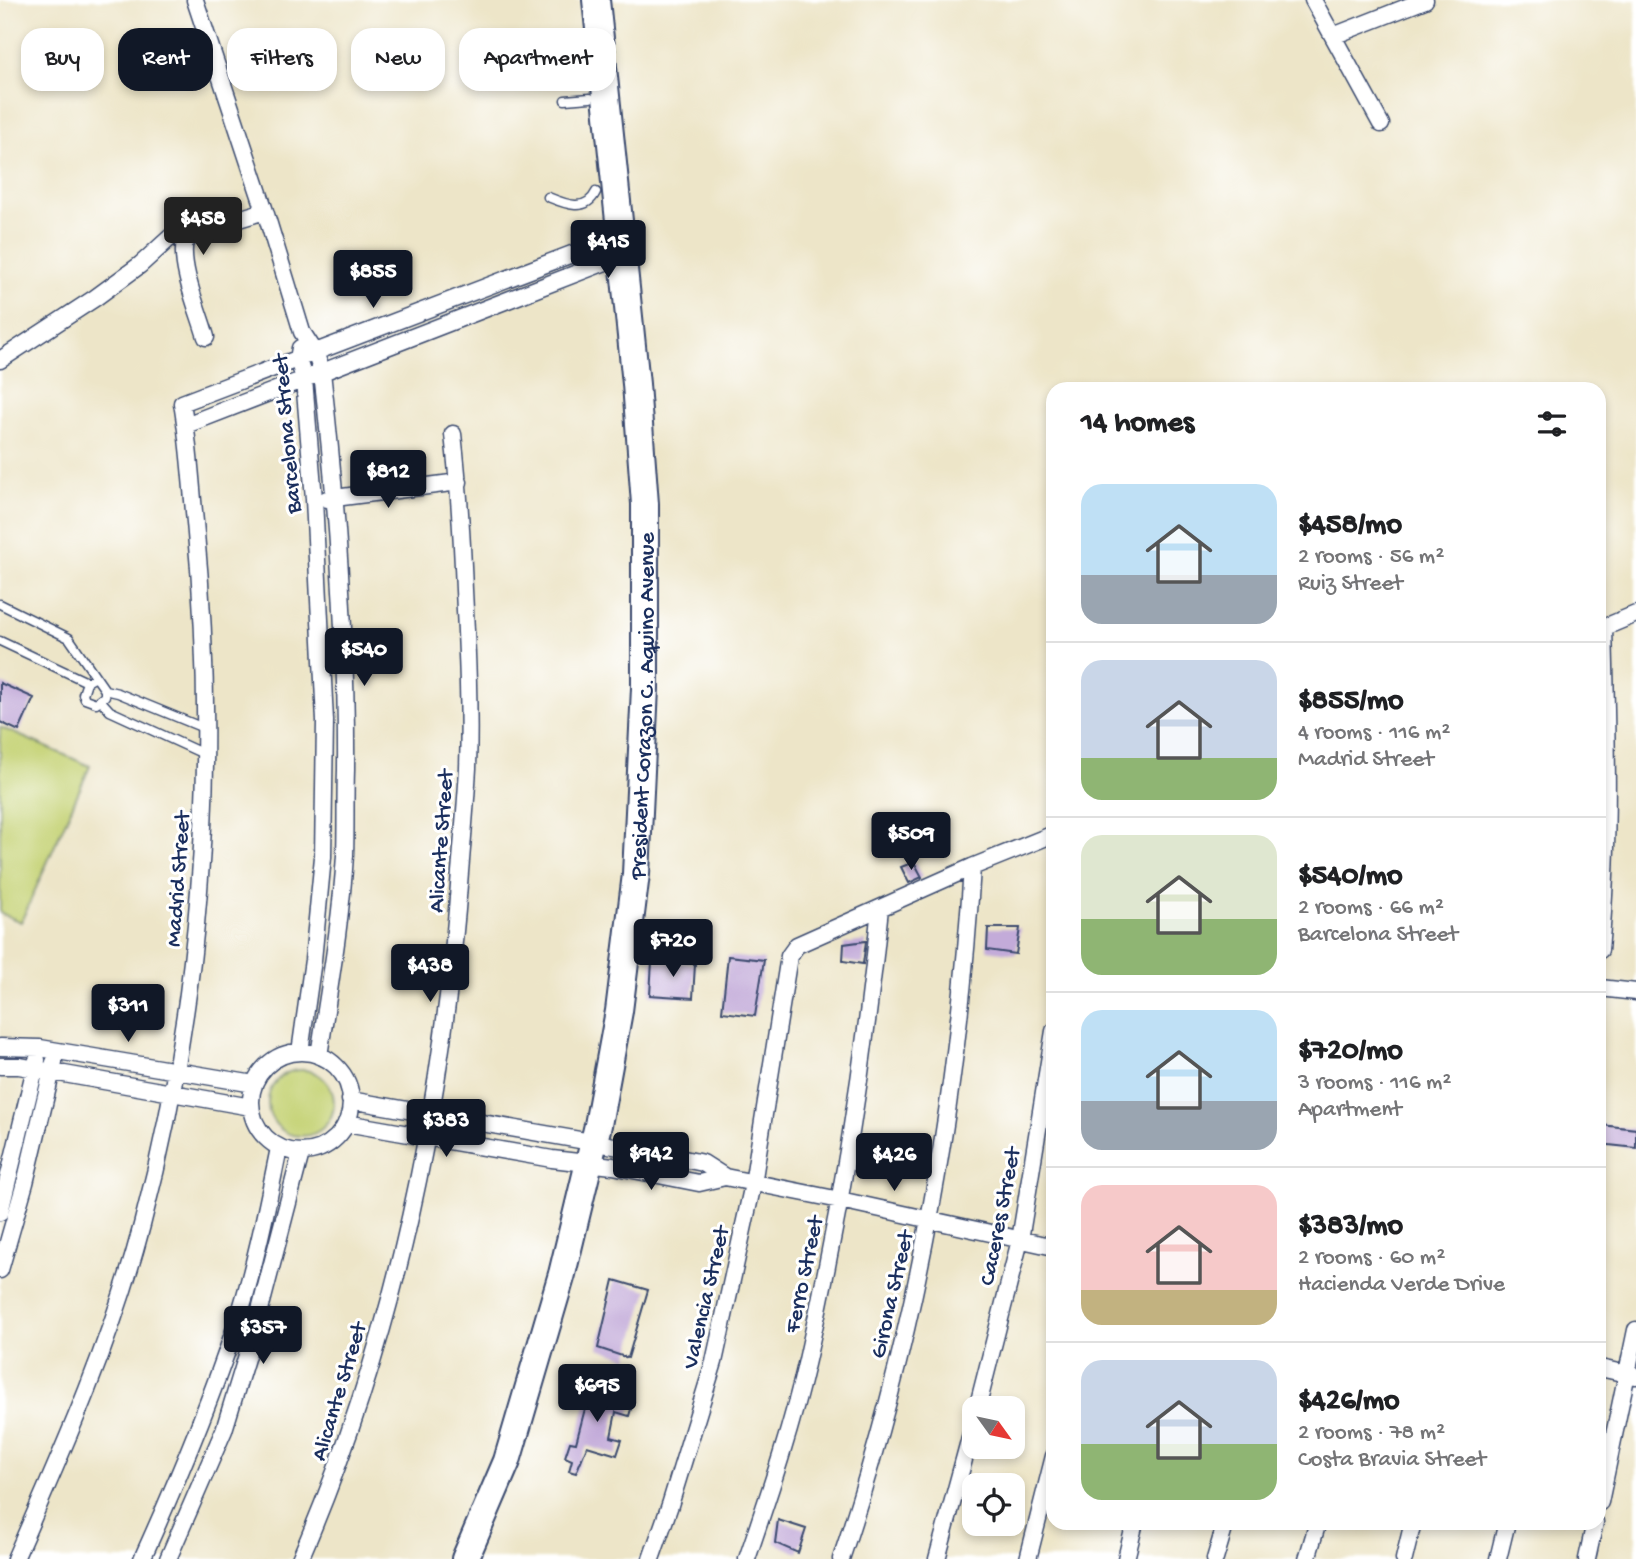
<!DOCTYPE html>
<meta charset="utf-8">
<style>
body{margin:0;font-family:"Gochi Hand",sans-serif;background:#f2f2f2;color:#202124;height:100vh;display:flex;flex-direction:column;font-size:26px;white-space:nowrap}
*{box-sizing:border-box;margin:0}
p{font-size:23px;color:#757577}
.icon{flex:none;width:38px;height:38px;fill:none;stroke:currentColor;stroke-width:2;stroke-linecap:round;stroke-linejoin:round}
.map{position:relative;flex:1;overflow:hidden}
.side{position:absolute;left:1046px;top:382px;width:560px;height:1148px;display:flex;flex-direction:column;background:#fff;border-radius:21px;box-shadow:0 4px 10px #0003}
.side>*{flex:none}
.guide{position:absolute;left:21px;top:28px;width:665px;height:63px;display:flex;gap:14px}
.needle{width:46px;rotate:123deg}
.buttons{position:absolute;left:962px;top:1396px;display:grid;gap:14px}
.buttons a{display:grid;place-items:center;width:63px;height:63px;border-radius:14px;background:#fff;box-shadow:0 4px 10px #0003;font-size:35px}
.price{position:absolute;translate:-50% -60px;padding:0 16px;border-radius:7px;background:#111827;color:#fff;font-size:23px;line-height:46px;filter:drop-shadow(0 2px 4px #0008)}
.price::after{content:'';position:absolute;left:50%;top:42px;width:21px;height:16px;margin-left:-10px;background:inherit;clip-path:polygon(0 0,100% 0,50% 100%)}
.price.selected{background:#222;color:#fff}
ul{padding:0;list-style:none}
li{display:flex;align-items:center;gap:21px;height:175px;padding:0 35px}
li+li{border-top:2px solid #e0e0e0}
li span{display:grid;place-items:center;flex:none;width:196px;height:140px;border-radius:21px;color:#555}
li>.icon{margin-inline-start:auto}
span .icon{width:84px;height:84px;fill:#fffc;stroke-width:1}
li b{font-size:30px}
h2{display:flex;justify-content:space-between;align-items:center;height:84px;padding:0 35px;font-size:30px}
.tag{padding:0 24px;border-radius:21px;background:#fff;box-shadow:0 4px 10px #0003;font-size:24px;line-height:63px}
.tag.selected{background:#111827;color:#fff}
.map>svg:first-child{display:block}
</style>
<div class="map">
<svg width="1636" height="1559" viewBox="0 0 1636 1559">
<rect width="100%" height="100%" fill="#fff"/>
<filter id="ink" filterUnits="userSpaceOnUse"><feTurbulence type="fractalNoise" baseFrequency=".0143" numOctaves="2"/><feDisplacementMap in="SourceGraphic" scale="14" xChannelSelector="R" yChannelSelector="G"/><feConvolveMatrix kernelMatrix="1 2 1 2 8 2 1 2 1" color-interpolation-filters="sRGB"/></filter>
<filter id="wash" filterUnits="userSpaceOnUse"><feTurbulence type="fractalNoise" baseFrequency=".00686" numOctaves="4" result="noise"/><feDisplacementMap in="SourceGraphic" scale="28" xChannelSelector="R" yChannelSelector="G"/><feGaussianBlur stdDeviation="1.57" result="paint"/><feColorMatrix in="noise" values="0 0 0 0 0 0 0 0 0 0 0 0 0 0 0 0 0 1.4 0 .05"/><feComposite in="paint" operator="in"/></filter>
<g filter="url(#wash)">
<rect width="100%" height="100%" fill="#ede5c8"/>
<path fill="#c4d273" stroke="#708068" stroke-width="2" d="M 0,727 L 90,766 L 21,922 L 0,913 Z
M268 1103a33 33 0 1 1 66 0a33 33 0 1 1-66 0Z"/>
<g id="blocks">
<path fill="#c3abd9" d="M 0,683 L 34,698 L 19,731 L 0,722 Z
M 914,862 L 922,877 L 909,883 L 901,867 Z
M 988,928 L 1020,928 L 1016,954 L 987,950 Z
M 866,941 L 863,964 L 843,961 L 844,944 Z
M 728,956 L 764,960 L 755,1016 L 722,1012 Z
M 652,961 L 695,964 L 693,998 L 650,995 Z
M 1601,1125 L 1636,1129 L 1636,1148 L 1600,1144 Z
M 614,1280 L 648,1290 L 628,1358 L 598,1348 Z
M 579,1385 L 633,1402 L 629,1416 L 616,1412 L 611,1437 L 622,1440 L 617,1455 L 587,1446 L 576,1473 L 569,1471 L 572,1460 L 565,1457 L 570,1442 L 576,1443 L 587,1401 L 575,1397 Z
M 778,1520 L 806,1529 L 798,1553 L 775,1543 Z"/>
</g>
</g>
<g filter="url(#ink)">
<use href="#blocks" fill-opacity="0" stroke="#3a4a6e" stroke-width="2"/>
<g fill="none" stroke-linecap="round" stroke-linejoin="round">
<defs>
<path id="service" d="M 565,100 L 590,98
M 548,197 C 565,204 586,213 596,192
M 0,604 L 69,638 L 105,690 L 105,696 L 96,703 L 85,699 L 83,694 L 87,682 L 96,677
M 0,641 L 87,682
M 105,690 L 118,693 L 206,729
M 101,701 L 110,711 L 206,755"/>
<path id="minor" d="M 195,0 L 265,211 L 302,332 L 315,352 L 322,372 C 337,505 347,637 346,770 C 345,798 346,827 345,855 C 341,922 329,989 319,1056
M 1313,0 L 1381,124
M 1333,36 L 1425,0
M 206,337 C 199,312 179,266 185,241 L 202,230 L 265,211
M 0,360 L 95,298 L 140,265 L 173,235 L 197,233
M 186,425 L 621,256
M 327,499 L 459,482
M 1600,629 L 1636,614
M 1600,950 C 1610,843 1607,735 1604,628
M 1600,988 L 1636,992
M 0,1047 L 40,1048 L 254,1084
M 300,1052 L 313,960 L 323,857 L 325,721 L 314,499 L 304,379 L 298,359 L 300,348
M251 1102a50 50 0 1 1 100 0a50 50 0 1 1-100 0Z
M 0,1066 L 19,1066 L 251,1107
M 350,1100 L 660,1154 L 703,1163 L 725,1177 L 840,1200 L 1054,1247
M 346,1123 L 552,1159 L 613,1166 L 699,1183 L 725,1177
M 0,1212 L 37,1060
M 0,1270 L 25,1183 L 54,1062
M 1600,1368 L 1636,1376
M 977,1409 L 1020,1240 L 1054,1031
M 1600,1502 L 1636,1330
M 15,1559 C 63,1450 112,1340 142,1225 C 203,995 218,758 195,522 C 191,482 189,442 182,403 L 619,236
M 142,1559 C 177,1482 209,1405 236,1325 C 255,1267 267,1207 279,1148
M 168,1559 L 224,1430 L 255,1329 L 301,1153
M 300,1559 C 394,1342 443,1107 460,872 C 463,837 466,803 468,768 C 470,709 467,649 464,590 C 462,538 459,486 453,434
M 651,1559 L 670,1505 L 714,1362 L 753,1184 L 789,956 L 797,945 L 972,867 L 1054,834
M 747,1559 C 769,1494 792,1427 807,1360 C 841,1211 865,1060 880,908
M 841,1559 C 916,1335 958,1102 972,867
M 937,1559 L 975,1419
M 1028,1559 L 1054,1456
M 1126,1559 L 1135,1522
M 1215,1559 L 1226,1522
M 1307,1559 L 1318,1522
M 1404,1559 L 1413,1522
M 1498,1559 L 1507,1522
M 1587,1559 L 1595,1522"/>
<g id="primary">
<path id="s1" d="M 465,1559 L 507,1461 L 562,1274 L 598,1125 L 619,1011 L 636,874 L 645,688 L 645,504 L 636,384 L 596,0"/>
</g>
</defs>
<use href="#service" stroke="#3a4a6e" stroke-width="11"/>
<use href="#minor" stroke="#3a4a6e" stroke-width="19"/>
<use href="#primary" stroke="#3a4a6e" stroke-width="30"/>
<use href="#service" stroke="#fff" stroke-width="8"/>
<use href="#minor" stroke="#fff" stroke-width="16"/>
<use href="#primary" stroke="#fff" stroke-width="26"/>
</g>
</g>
<g text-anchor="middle" stroke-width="6" stroke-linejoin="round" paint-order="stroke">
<g font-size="23" fill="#1b2f5e" stroke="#fff">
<text transform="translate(285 434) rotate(-95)" y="8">Barcelona Street</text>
<text dy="8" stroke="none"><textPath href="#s1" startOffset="877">President Corazon C. Aquino Avenue</textPath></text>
<text transform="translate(439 841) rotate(-86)" y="8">Alicante Street</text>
<text transform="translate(176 879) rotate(-86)" y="8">Madrid Street</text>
<text transform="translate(998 1216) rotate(-79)" y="8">Caceres Street</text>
<text transform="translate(802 1274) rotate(-78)" y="8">Ferro Street</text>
<text transform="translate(890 1294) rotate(-77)" y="8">Girona Street</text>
<text transform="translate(704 1297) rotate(-77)" y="8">Valencia Street</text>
<text transform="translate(337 1391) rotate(-73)" y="8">Alicante Street</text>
</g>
</g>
</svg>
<div class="buttons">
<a><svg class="needle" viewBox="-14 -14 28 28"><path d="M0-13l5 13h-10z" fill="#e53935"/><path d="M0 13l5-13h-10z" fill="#757577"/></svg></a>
<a><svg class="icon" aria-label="locate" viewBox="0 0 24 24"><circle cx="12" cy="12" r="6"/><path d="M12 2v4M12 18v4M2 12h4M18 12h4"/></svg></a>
</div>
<b class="price selected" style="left:203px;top:257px">$458</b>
<b class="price" style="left:608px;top:280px">$415</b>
<b class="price" style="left:373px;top:310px">$855</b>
<b class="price" style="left:388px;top:510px">$812</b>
<b class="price" style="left:364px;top:688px">$540</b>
<b class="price" style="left:911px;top:872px">$509</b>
<b class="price" style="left:673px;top:979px">$720</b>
<b class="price" style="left:430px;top:1004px">$438</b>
<b class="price" style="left:128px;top:1044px">$311</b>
<b class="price" style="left:446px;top:1159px">$383</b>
<b class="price" style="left:651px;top:1192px">$942</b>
<b class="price" style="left:894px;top:1193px">$426</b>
<b class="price" style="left:263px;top:1366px">$357</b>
<b class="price" style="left:597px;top:1424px">$695</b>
<div class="guide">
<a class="tag">Buy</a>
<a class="tag selected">Rent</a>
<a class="tag">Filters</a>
<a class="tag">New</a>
<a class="tag">Apartment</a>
</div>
<section class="side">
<h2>14 homes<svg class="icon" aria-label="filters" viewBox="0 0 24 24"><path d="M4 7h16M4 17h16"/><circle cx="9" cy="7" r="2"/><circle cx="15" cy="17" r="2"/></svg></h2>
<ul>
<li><span style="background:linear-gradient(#bfe0f5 65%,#9aa5b1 0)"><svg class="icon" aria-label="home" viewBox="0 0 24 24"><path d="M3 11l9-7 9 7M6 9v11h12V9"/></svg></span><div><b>$458/mo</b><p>2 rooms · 56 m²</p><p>Ruiz Street</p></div></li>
<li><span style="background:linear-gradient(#c9d6e8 70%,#8fb573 0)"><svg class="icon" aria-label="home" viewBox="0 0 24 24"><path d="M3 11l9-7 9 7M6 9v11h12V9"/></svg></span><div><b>$855/mo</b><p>4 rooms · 116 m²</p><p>Madrid Street</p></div></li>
<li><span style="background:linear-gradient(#dfe7d0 60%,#8fb573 0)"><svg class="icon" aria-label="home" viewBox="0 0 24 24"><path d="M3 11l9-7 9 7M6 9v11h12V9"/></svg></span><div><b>$540/mo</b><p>2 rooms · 66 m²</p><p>Barcelona Street</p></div></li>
<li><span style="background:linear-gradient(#bfe0f5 65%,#9aa5b1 0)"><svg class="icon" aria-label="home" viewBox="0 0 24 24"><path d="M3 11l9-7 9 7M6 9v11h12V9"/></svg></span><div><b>$720/mo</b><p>3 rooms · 116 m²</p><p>Apartment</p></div></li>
<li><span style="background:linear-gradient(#f6c9c9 75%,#c2b280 0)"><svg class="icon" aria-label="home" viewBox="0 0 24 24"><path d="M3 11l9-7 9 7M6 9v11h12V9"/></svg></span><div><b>$383/mo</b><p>2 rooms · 60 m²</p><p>Hacienda Verde Drive</p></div></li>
<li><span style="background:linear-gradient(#c9d6e8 60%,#8fb573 0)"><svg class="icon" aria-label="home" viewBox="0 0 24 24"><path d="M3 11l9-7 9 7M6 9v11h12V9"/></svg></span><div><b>$426/mo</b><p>2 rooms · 78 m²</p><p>Costa Bravia Street</p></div></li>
</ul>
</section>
</div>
